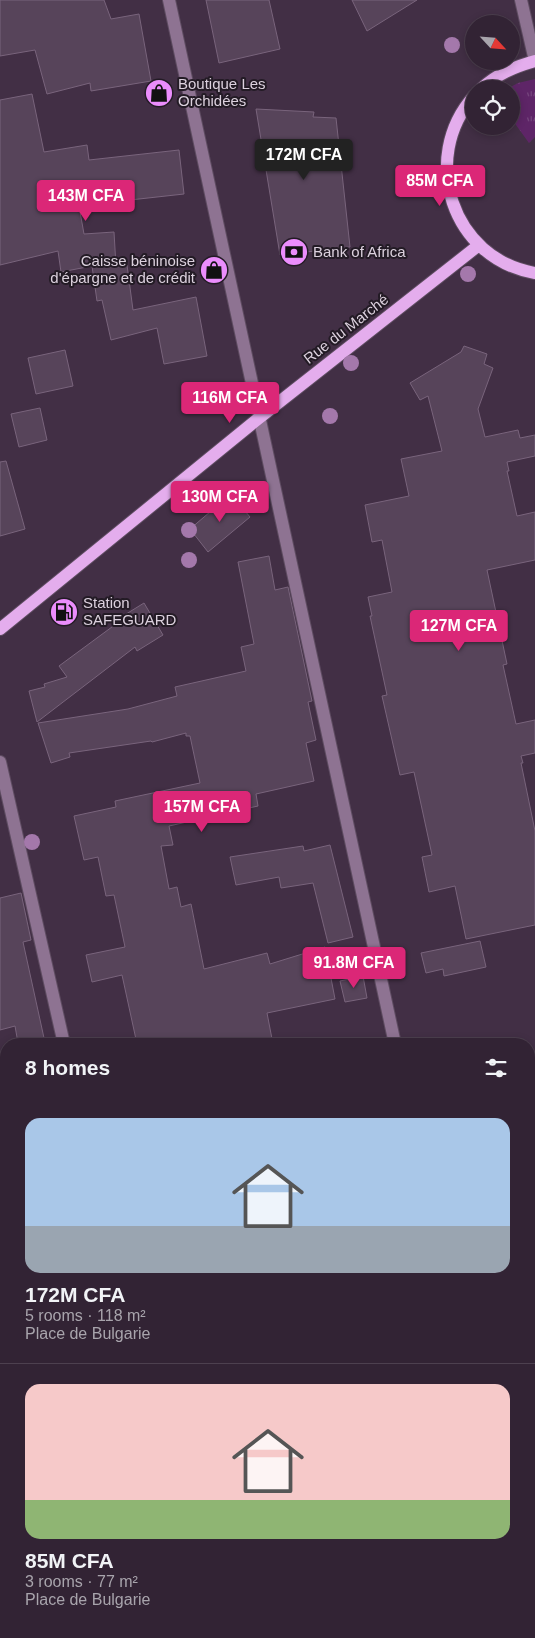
<!DOCTYPE html>
<meta charset="utf-8">
<style>
body{margin:0;font-family:Helvetica,sans-serif;background:#3a2b3c;color:#f1f3f6;height:100vh;display:flex;flex-direction:column;font-size:19px;white-space:nowrap}
*{box-sizing:border-box;margin:0}
p{font-size:16px;color:#a8a4ac}
.icon{flex:none;width:28px;height:28px;fill:none;stroke:currentColor;stroke-width:2;stroke-linecap:round;stroke-linejoin:round}
.map{position:relative;flex:1;overflow:hidden}
.drawer{position:absolute;left:0px;top:1038px;width:535px;height:601px;display:flex;flex-direction:column;background:#322334;border-radius:20px 20px 0 0;box-shadow:0 2px 8px #0003,0 0 0 1px #4d404f}
.drawer>*{flex:none}
.needle{width:32px;rotate:116deg}
.tools{position:absolute;left:465px;top:15px;display:grid;gap:10px}
.tools a{display:grid;place-items:center;width:55px;height:55px;border-radius:50%;background:#322334;box-shadow:0 2px 8px #0003,0 0 0 1px #4d404f;font-size:25px}
.price{position:absolute;translate:-50% -42px;padding:0 11px;border-radius:5px;background:#db2777;color:#fff;font-size:16px;line-height:32px;filter:drop-shadow(0 1px 2px #0008)}
.price::after{content:'';position:absolute;left:50%;top:30px;width:15px;height:11px;margin-left:-8px;background:inherit;clip-path:polygon(0 0,100% 0,50% 100%)}
.price.current{background:#222;color:#fff}
ul{padding:0;list-style:none}
li{display:grid;align-content:center;gap:10px;height:265px;padding:0 25px}
li+li{border-top:1px solid #4d404f}
li span{display:grid;place-items:center;height:155px;border-radius:15px;color:#555}
li>.icon{margin-inline-start:auto}
span .icon{width:90px;height:90px;fill:#fffc;stroke-width:1}
li b{font-size:21px}
h2{display:flex;justify-content:space-between;align-items:center;height:60px;padding:0 25px;font-size:21px}
.map>svg:first-child{display:block}
</style>
<div class="map">
<svg width="535" height="1638" viewBox="0 0 535 1638">
<defs>
<pattern id="grass-tufts" width="24" height="20" patternUnits="userSpaceOnUse" patternTransform="scale(1.25)"><rect width="24" height="20" fill="#5e2567"/><path d="M3 7l-1-3M5 7V3M7 7l1-3M15 17l-1-3M17 17v-4M19 17l1-3" fill="none" stroke="#74447c"/></pattern>
</defs>
<rect width="100%" height="100%" fill="#422f45"/>
<path fill="url(#grass-tufts)" d="M 535,79 L 535,137 L 529,143 L 511,118 L 511,89 L 507,89 L 518,83 Z"/>
<path fill="#57445a" stroke="#79647c" d="M 0,0 L 104,0 L 111,19 L 139,14 L 151,81 L 91,91 L 90,83 L 47,94 L 35,50 L 0,56 Z
M 206,0 L 269,0 L 280,49 L 219,63 Z
M 352,0 L 417,0 L 367,31 Z
M 32,94 L 44,152 L 87,145 L 89,160 L 179,150 L 184,194 L 121,201 L 120,188 L 77,195 L 84,234 L 114,232 L 116,266 L 127,265 L 133,310 L 196,297 L 207,356 L 164,364 L 157,328 L 111,340 L 102,300 L 97,301 L 92,266 L 61,272 L 58,251 L 0,265 L 0,100 Z
M 256,109 L 314,112 L 313,117 L 336,118 L 350,247 L 280,255 Z
M 464,346 L 487,354 L 484,364 L 493,368 L 478,409 L 485,437 L 518,430 L 520,438 L 535,435 L 535,456 L 507,462 L 509,471 L 507,471 L 517,516 L 535,512 L 535,560 L 487,570 L 507,664 L 503,665 L 516,724 L 535,720 L 535,753 L 521,756 L 523,763 L 521,763 L 535,831 L 535,925 L 466,939 L 455,886 L 429,892 L 422,857 L 432,855 L 414,772 L 400,775 L 382,696 L 387,695 L 370,616 L 372,616 L 368,597 L 392,592 L 382,540 L 372,542 L 365,505 L 409,496 L 401,459 L 442,451 L 428,396 L 420,400 L 410,383 L 461,352 Z
M 65,350 L 73,386 L 36,394 L 28,358 Z
M 40,408 L 47,440 L 19,447 L 11,414 Z
M 6,461 L 25,529 L 0,536 L 0,462 Z
M 231,494 L 250,517 L 208,552 L 190,529 Z
M 269,556 L 275,590 L 288,587 L 312,701 L 308,702 L 316,740 L 306,743 L 314,781 L 256,794 L 258,806 L 169,826 L 173,845 L 161,846 L 169,889 L 177,887 L 181,907 L 191,904 L 204,969 L 267,953 L 270,964 L 325,947 L 335,999 L 267,1013 L 273,1044 L 241,1044 L 240,1039 L 219,1044 L 137,1044 L 122,975 L 92,982 L 86,955 L 125,947 L 114,895 L 106,896 L 98,857 L 84,860 L 74,816 L 116,807 L 115,801 L 200,783 L 190,736 L 186,736 L 186,733 L 152,742 L 151,741 L 69,753 L 70,757 L 51,763 L 38,723 L 128,709 L 177,696 L 175,687 L 246,671 L 241,647 L 254,644 L 238,562 Z
M 144,603 L 163,635 L 137,651 L 135,647 L 37,722 L 29,691 L 45,687 L 44,684 L 67,677 L 59,666 L 120,621 L 118,619 Z
M 330,845 L 353,937 L 328,943 L 313,883 L 281,888 L 279,877 L 236,885 L 230,857 L 303,846 L 304,851 Z
M 21,893 L 31,940 L 23,942 L 44,1038 L 18,1043 L 15,1026 L 0,1030 L 0,898 Z
M 480,941 L 486,967 L 444,976 L 443,969 L 426,973 L 421,953 Z
M 363,976 L 367,998 L 345,1002 L 340,981 Z"/>
<g fill="none" stroke-linecap="round" stroke-linejoin="round">
<defs>
<path id="minor" d="M 169,0 L 395,1044
M 521,0 L 535,61
M 0,762 L 64,1044
M 529,1357 L 535,1356
M 0,1470 L 6,1468
M 197,1632 L 198,1638
M 522,1632 L 524,1638"/>
<path id="major" d="M 481,89 C 497,74 514,67 535,61
M 474,96 C 419,158 452,259 535,273
M 0,629 L 259,418 L 479,245"/>
</defs>
<use href="#minor" stroke="#5e4c61" stroke-width="14"/>
<use href="#major" stroke="#5e4c61" stroke-width="14"/>
<use href="#minor" stroke="#8e7392" stroke-width="12"/>
<use href="#major" stroke="#e4aded" stroke-width="12"/>
</g>
<g fill="#a478ab">
<circle cx="452" cy="45" r="8"/>
<circle cx="468" cy="274" r="8"/>
<circle cx="351" cy="363" r="8"/>
<circle cx="330" cy="416" r="8"/>
<circle cx="189" cy="530" r="8"/>
<circle cx="189" cy="560" r="8"/>
<circle cx="32" cy="842" r="8"/>
</g>
<defs>
<symbol id="shop-disc" viewBox="-11 -11 22 22"><circle r="9.5" fill="#eb8dfc" stroke="#231b25"/><path d="M-5-2.5h2.3a2.7 3.5 0 0 1 5.4 0H5L5.5 6h-11ZM-1.5-2.5h3a1.5 2.3 0 0 0-3 0Z" fill="#111"/></symbol>
<symbol id="bank-disc" viewBox="-11 -11 22 22"><circle r="9.5" fill="#eb8dfc" stroke="#231b25"/><path d="M-6-4H6V4H-6ZM0-2.3a2.3 2.3 0 1 0 0 4.6a2.3 2.3 0 1 0 0-4.6Z" fill="#111"/></symbol>
<symbol id="fuel-disc" viewBox="-11 -11 22 22"><circle r="9.5" fill="#eb8dfc" stroke="#231b25"/><path d="M-5.5-6h7V0h2V4h1.3V-2.5L3-4.5l.8-.8L6-3V5H2.5V1h-1V6h-7ZM-4.2-4.7v3.2H.2V-4.7Z" fill="#111"/></symbol>
</defs>
<g fill-rule="evenodd">
<use href="#shop-disc" x="143" y="77" width="32" height="32"/>
<use href="#bank-disc" x="278" y="236" width="32" height="32"/>
<use href="#shop-disc" x="198" y="254" width="32" height="32"/>
<use href="#fuel-disc" x="48" y="596" width="32" height="32"/>
</g>
<g text-anchor="middle" stroke-width="4" stroke-linejoin="round" paint-order="stroke">
<g font-size="15" fill="#dcd1de" stroke="#231b25" text-anchor="start">
<text x="178" y="89">Boutique Les<tspan x="178" dy="17">Orchidées</tspan></text>
<text x="313" y="257">Bank of Africa</text>
<text x="195" y="266" text-anchor="end">Caisse béninoise<tspan x="195" dy="17">d'épargne et de crédit</tspan></text>
<text x="83" y="608">Station<tspan x="83" dy="17">SAFEGUARD</tspan></text>
</g>
<g font-size="15" fill="#dcd1de" stroke="#231b25">
<text transform="translate(346 329) rotate(-38)" y="5">Rue du Marché</text>
</g>
</g>
</svg>
<div class="tools">
<a><svg class="needle" viewBox="-14 -14 28 28"><path d="M0-13l5 13h-10z" fill="#e53935"/><path d="M0 13l5-13h-10z" fill="#a8a4ac"/></svg></a>
<a><svg class="icon" aria-label="locate" viewBox="0 0 24 24"><circle cx="12" cy="12" r="6"/><path d="M12 2v4M12 18v4M2 12h4M18 12h4"/></svg></a>
</div>
<b class="price current" style="left:304px;top:181px">172M CFA</b>
<b class="price" style="left:440px;top:207px">85M CFA</b>
<b class="price" style="left:86px;top:222px">143M CFA</b>
<b class="price" style="left:230px;top:424px">116M CFA</b>
<b class="price" style="left:220px;top:523px">130M CFA</b>
<b class="price" style="left:459px;top:652px">127M CFA</b>
<b class="price" style="left:202px;top:833px">157M CFA</b>
<b class="price" style="left:354px;top:989px">91.8M CFA</b>
<section class="drawer">
<h2>8 homes<svg class="icon" aria-label="filters" viewBox="0 0 24 24"><path d="M4 7h16M4 17h16"/><circle cx="9" cy="7" r="2"/><circle cx="15" cy="17" r="2"/></svg></h2>
<ul>
<li><span style="background:linear-gradient(#a9c7e8 70%,#9aa5b1 0)"><svg class="icon" aria-label="home" viewBox="0 0 24 24"><path d="M3 11l9-7 9 7M6 9v11h12V9"/></svg></span><div><b>172M CFA</b><p>5 rooms · 118 m²</p><p>Place de Bulgarie</p></div></li>
<li><span style="background:linear-gradient(#f6c9c9 75%,#8fb573 0)"><svg class="icon" aria-label="home" viewBox="0 0 24 24"><path d="M3 11l9-7 9 7M6 9v11h12V9"/></svg></span><div><b>85M CFA</b><p>3 rooms · 77 m²</p><p>Place de Bulgarie</p></div></li>
</ul>
</section>
</div>
